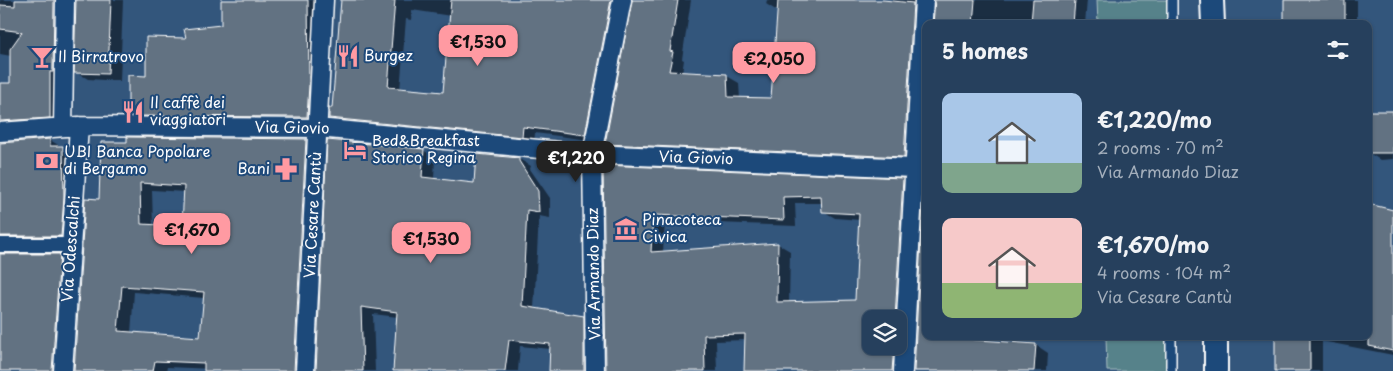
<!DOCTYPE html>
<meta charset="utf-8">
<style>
body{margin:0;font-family:"Playpen Sans",sans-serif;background:#324b66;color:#f1f3f6;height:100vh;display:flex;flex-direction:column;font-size:19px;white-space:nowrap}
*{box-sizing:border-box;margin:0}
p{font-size:16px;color:#a4afbc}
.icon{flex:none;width:28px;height:28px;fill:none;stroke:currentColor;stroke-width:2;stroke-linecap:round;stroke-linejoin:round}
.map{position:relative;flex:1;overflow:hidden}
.side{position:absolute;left:922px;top:20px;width:450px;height:320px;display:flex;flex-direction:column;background:#26405d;border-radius:10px;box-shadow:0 1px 4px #0004,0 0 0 1px #425972}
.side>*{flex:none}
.buttons{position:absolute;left:862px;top:310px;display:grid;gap:10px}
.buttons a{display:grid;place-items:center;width:45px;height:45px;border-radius:10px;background:#26405d;box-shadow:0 1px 4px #0004,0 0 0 1px #425972;font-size:25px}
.price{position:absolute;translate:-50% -42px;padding:0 11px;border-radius:10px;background:#ff9aa2;color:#111;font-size:16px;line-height:32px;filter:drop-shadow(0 1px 2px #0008)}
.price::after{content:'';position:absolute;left:50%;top:30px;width:15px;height:11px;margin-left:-8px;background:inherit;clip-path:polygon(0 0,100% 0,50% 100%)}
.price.current{background:#222;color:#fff}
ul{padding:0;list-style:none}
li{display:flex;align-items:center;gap:15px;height:125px;padding:0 20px}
li span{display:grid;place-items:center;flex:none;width:140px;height:100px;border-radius:10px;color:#555}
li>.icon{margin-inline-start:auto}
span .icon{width:60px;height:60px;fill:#fffc;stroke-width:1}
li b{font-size:21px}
h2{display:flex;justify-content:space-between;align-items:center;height:60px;padding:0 20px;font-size:21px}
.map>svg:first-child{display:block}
</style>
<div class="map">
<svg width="1393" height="371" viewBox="0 0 1393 371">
<rect width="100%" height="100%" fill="#33567c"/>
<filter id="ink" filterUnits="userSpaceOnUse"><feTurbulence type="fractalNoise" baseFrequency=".02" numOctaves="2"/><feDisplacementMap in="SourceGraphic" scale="10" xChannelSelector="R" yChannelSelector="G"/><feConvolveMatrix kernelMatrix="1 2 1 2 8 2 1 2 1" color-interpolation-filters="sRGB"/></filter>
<g filter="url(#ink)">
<path fill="#57828a" stroke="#abc0c4" d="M 1097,0 L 1171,0 L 1170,24 L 1098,24 Z
M 1106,336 L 1166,336 L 1166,371 L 1107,371 Z"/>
<path fill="#0007" fill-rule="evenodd" d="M 0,0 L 69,0 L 62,124 L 2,135 L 1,141 L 2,144 L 50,140 L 75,155 L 73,243 L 5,247 L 3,253 L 4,255 L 60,255 L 72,262 L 65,371 L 0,371 L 0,84 L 11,85 L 11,56 L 0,54 Z
M 77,0 L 123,0 L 120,81 L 88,79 L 76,72 Z
M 222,0 L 320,0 L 319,124 L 141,122 L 129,115 L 147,77 L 188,39 L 222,27 Z
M 342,0 L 626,0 L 597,141 L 535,133 L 534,143 L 342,125 L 330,118 L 333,110 ZM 412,10 L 451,16 L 444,94 L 400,90 L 406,19 L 411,20 Z
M 634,0 L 691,0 L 682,59 L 684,60 L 682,73 L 727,76 L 739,83 L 740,99 L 772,100 L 779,12 L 766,4 L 767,0 L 928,0 L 916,163 L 618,150 L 606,143 Z
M 936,0 L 1087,0 L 1085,24 L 935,24 Z
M 1285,0 L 1357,0 L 1357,24 L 1285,24 Z
M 1369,112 L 1393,112 L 1393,159 L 1380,160 L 1369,153 Z
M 306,140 L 318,147 L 307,371 L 221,371 L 204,298 L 134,292 L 131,333 L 206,339 L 213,369 L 167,367 L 166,371 L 75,371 L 100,200 L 102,143 ZM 152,190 L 185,192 L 184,227 L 153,226 Z
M 423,150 L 435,157 L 434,179 L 475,184 L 519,159 L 531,166 L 530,169 L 550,198 L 550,218 L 539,216 L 534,309 L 583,317 L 595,324 L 596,371 L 550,371 L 551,349 L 520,346 L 518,371 L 394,371 L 398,317 L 373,314 L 375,371 L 317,371 Z
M 604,166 L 903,179 L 915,186 L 908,309 L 893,308 L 871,319 L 871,346 L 899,346 L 905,371 L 746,371 L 746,340 L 716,341 L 717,371 L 607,371 ZM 795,203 L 823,203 L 823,211 L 835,218 L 860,220 L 857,301 L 789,303 L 790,251 L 778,244 L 663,252 L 665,221 L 796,226 Z
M 926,170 L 926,308 L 919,303 Z
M 1369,205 L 1393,211 L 1393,355 L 1322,341 L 1322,371 L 1276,371 L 1277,336 L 1369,336 Z
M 1036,345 L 1048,353 L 1047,371 L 919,371 Z"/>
<path fill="#627282" stroke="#fff" fill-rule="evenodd" d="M 15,0 L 54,0 L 53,72 L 50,72 L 50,118 L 0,121 L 0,83 L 10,83 L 10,49 L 22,32 L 0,29 L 0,5 L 15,6 Z
M 76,0 L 111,0 L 108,74 L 74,73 Z
M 221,0 L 308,0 L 309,85 L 307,117 L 128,116 L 128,75 L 146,76 L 146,37 L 186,38 L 184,29 L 221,25 Z
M 341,0 L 395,0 L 388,87 L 443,92 L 451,0 L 611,0 L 585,135 L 523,127 L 522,137 L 329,118 L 329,108 L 332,108 Z
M 632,0 L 678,0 L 670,51 L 673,52 L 669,71 L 727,74 L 728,97 L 771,98 L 778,0 L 883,0 L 913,3 L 904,157 L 605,144 Z
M 935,0 L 975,0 L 973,24 L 933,24 Z
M 1033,0 L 1075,0 L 1073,24 L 1031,23 Z
M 1284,0 L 1345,0 L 1345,24 L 1284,24 Z
M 1369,111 L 1393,111 L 1393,153 L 1369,153 Z
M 127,137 L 306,139 L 294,371 L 204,371 L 204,363 L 155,361 L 153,371 L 74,371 L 85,198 L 99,199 L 101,142 L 127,142 ZM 140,183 L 184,186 L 182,226 L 141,224 ZM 122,286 L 204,292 L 200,337 L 118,331 Z
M 50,139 L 50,146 L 63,146 L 64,198 L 61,236 L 0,236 L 0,143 Z
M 327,140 L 424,149 L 422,177 L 474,183 L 476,154 L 519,158 L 519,161 L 538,191 L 539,212 L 527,210 L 522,306 L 584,316 L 584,371 L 549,371 L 550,344 L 509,340 L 505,371 L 393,371 L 397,312 L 361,307 L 363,371 L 316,371 Z
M 926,148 L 926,336 L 950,336 L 950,338 L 1036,344 L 1034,371 L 914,371 Z
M 603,165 L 903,178 L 895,319 L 871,319 L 871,346 L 894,346 L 892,371 L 744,371 L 745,334 L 704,335 L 705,371 L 606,371 ZM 821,196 L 822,212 L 859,214 L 855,300 L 777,302 L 778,243 L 651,252 L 653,215 L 784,220 L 783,197 Z
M 1369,204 L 1393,210 L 1393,351 L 1369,346 Z
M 0,254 L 60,254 L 52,371 L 0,371 Z
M 1275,336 L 1310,336 L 1310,371 L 1275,371 Z"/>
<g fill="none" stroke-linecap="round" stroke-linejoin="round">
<defs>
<path id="service" d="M 1172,24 L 1172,0
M 1171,371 L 1171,336"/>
<path id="pedestrian" d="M 0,245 L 71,245"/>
<path id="minor" d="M 63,127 L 65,0
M 0,132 L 79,126 L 318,128 L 592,154 L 913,168
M 63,371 L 79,126
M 305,371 L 324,0
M 595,371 L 592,154 L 622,0
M 903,371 L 924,0"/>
<path id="tertiary" d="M 1212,0 L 1213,24
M 1216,336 L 1216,371"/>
</defs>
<use href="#service" stroke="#fff" stroke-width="12"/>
<use href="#pedestrian" stroke="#fff" stroke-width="18"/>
<use href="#minor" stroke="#fff" stroke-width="21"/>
<use href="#tertiary" stroke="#fff" stroke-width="26"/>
<use href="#service" stroke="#1f4a7a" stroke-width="9"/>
<use href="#pedestrian" stroke="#1f4a7a" stroke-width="14"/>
<use href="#minor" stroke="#1f4a7a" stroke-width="18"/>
<use href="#tertiary" stroke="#1f4a7a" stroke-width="22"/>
</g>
</g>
<defs>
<symbol id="restaurant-bare" viewBox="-9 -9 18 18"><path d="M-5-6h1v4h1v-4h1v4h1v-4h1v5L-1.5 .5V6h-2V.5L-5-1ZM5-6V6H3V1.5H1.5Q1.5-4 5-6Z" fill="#ff9aa2" stroke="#1f4a7a" stroke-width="2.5" paint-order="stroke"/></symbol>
<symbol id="bar-bare" viewBox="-9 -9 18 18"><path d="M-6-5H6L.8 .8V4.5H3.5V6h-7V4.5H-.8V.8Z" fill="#ff9aa2" stroke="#1f4a7a" stroke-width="2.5" paint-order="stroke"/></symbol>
<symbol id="hotel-bare" viewBox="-9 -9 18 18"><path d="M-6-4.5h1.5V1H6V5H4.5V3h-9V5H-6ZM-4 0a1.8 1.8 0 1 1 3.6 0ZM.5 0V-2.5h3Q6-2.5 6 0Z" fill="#ff9aa2" stroke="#1f4a7a" stroke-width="2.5" paint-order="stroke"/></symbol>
<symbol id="bank-bare" viewBox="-9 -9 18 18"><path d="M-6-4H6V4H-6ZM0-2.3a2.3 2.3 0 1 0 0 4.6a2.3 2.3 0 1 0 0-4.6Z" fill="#ff9aa2" stroke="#1f4a7a" stroke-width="2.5" paint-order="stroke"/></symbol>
<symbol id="pharmacy-bare" viewBox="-9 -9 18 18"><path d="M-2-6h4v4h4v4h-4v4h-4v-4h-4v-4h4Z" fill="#ff9aa2" stroke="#1f4a7a" stroke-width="2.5" paint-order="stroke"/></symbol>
<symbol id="museum-bare" viewBox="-9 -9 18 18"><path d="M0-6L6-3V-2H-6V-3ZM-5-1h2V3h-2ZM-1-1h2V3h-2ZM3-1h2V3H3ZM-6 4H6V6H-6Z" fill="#ff9aa2" stroke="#1f4a7a" stroke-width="2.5" paint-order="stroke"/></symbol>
</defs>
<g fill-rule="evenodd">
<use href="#restaurant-bare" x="332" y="40" width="32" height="32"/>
<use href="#bar-bare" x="26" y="41" width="32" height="32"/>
<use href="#restaurant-bare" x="117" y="96" width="32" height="32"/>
<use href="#hotel-bare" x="339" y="134" width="32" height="32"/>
<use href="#bank-bare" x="31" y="145" width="32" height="32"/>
<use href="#pharmacy-bare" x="270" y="153" width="32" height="32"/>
<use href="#museum-bare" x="610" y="213" width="32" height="32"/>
</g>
<g text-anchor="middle" stroke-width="4" stroke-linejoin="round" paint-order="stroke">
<g font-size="15" fill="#fff" stroke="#1f4a7a" text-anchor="start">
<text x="364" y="61">Burgez</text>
<text x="58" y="62">Il Birratrovo</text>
<text x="150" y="108">Il caffè dei<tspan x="150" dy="17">viaggiatori</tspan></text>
<text x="372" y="146">Bed&amp;Breakfast<tspan x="372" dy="17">Storico Regina</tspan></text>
<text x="64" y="157">UBI Banca Popolare<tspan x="64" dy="17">di Bergamo</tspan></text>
<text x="270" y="174" text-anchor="end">Bani</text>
<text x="642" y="225">Pinacoteca<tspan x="642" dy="17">Civica</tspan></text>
</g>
<g font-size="15" fill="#fff" stroke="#1f4a7a">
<text transform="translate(292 128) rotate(1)" y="5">Via Giovio</text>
<text transform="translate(696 158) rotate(2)" y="5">Via Giovio</text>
<text transform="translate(313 215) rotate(-87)" y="5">Via Cesare Cantù</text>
<text transform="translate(71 249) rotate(-86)" y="5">Via Odescalchi</text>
<text transform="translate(594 274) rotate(-91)" y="5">Via Armando Diaz</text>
</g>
</g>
</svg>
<div class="buttons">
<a><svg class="icon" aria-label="layers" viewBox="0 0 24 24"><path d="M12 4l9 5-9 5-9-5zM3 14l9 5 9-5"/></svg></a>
</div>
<b class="price" style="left:478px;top:67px">€1,530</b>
<b class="price" style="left:774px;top:84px">€2,050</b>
<b class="price current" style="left:576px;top:183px">€1,220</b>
<b class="price" style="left:192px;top:255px">€1,670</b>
<b class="price" style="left:431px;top:264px">€1,530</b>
<section class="side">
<h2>5 homes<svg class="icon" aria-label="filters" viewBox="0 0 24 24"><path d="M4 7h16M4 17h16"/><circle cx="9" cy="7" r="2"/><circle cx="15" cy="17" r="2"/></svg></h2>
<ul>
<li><span style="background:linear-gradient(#a9c7e8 70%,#7fa58c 0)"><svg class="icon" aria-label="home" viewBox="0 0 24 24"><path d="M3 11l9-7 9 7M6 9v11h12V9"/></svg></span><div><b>€1,220/mo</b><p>2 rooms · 70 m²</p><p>Via Armando Diaz</p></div></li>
<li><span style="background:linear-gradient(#f6c9c9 65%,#8fb573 0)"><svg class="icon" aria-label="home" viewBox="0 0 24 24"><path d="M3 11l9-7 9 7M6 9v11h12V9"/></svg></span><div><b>€1,670/mo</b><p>4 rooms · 104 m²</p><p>Via Cesare Cantù</p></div></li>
</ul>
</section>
</div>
